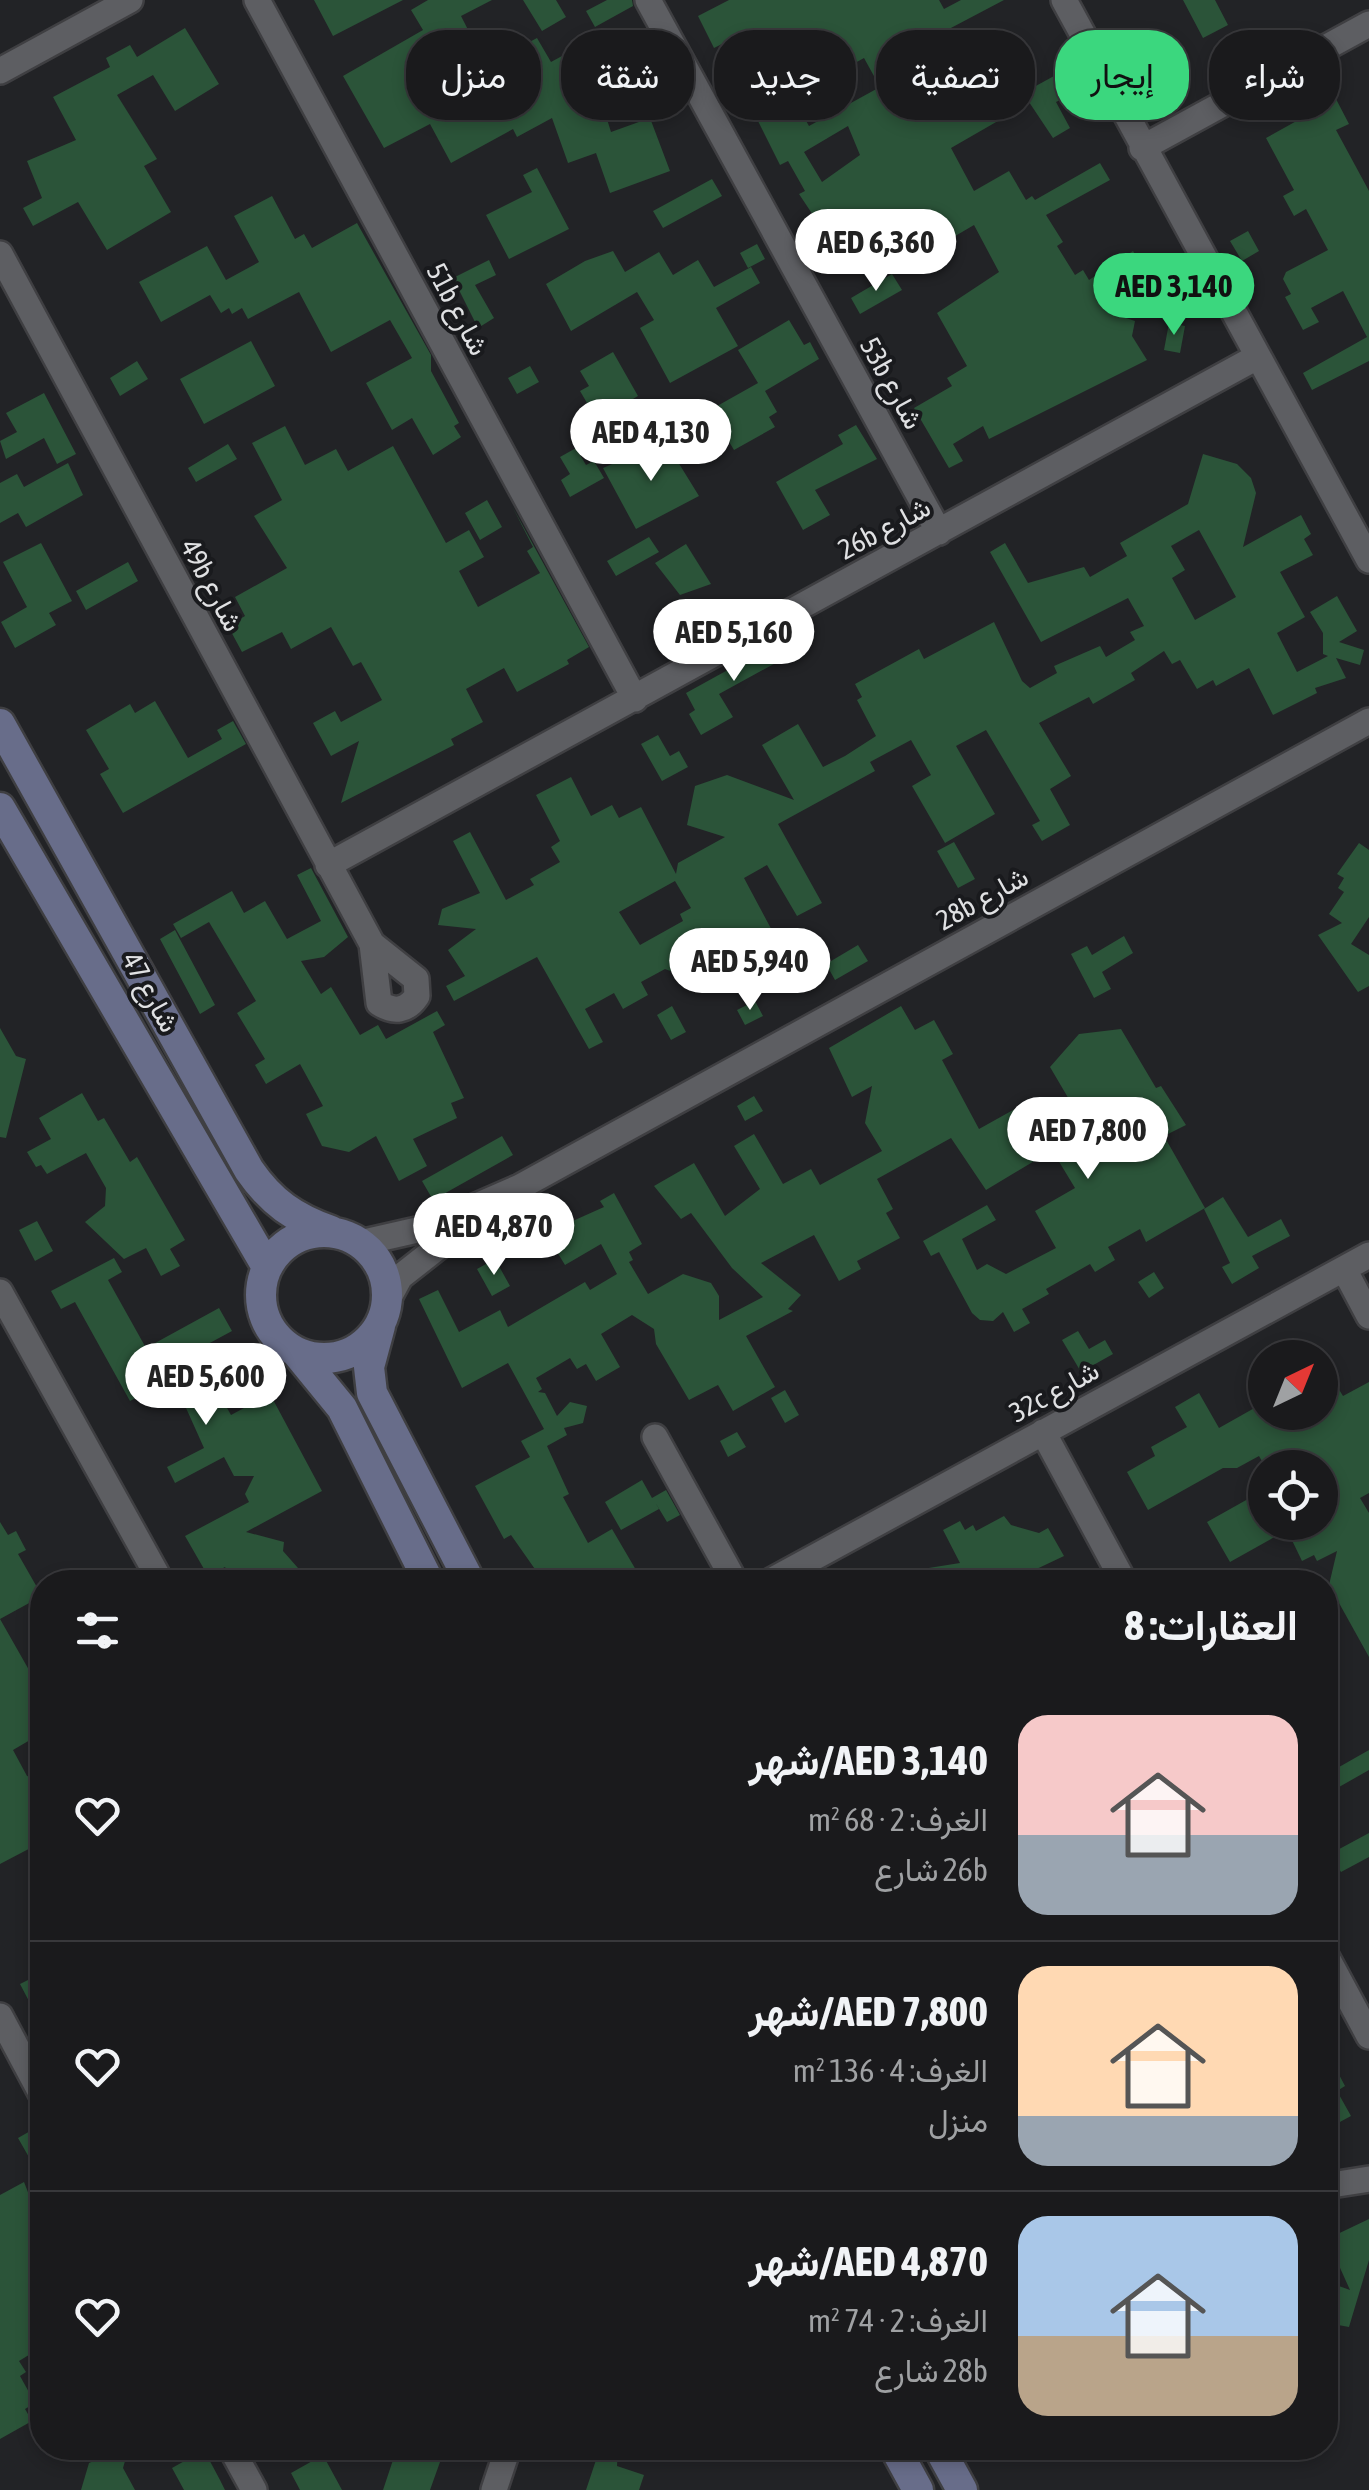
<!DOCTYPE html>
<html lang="ar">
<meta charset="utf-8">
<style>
body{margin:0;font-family:"Asap Condensed",Vazirmatn,sans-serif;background:#232325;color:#f1f3f6;direction:rtl;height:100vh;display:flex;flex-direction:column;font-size:38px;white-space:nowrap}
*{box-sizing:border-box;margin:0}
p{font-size:32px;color:#9fa1a3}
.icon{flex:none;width:55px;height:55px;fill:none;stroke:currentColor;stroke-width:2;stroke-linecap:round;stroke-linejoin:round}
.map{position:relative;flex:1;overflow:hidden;direction:ltr}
.drawer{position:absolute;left:30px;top:1570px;width:1308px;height:890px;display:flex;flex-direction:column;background:#1a1a1c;border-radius:40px;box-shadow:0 5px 15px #0003,0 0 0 2px #38383b;direction:rtl}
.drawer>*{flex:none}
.hud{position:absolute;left:30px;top:30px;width:1310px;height:90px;direction:rtl;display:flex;gap:20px}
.needle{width:65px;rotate:43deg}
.buttons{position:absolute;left:1248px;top:1340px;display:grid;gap:20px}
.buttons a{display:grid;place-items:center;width:90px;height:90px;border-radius:50%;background:#1a1a1c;box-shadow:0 5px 15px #0003,0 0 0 2px #38383b;font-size:50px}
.price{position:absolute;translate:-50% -85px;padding:0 22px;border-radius:35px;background:#fff;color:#222;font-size:32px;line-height:65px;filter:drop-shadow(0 2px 5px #0008)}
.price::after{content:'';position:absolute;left:50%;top:60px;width:30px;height:22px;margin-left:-15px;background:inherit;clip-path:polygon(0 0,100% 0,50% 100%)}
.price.selected{background:#3bd77e;color:#111}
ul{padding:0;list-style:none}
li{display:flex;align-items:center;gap:30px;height:250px;padding:0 40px}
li+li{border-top:2px solid #38383b}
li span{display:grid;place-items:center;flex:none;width:280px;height:200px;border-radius:30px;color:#555}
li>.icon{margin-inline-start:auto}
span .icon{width:120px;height:120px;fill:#fffc;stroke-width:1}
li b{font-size:42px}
h2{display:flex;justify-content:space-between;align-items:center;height:120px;padding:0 40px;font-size:42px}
.tag{padding:0 35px;border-radius:40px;background:#1a1a1c;box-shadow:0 5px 15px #0003,0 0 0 2px #38383b;font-size:35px;line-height:90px}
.tag.selected{background:#3bd77e;color:#111}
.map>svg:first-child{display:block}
</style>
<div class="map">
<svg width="1369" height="2490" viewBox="0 0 1369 2490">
<rect width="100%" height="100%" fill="#222326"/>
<path fill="#2b5439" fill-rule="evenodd" d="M 314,0 L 403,0 L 333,36 Z
M 428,0 L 492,0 L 461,16 L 486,65 L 537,38 L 551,62 L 562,56 L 596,120 L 606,116 L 611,132 L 650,118 L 670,171 L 610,193 L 596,153 L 568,163 L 552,118 L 517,137 L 513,129 L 451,163 L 430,124 L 384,148 L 343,76 L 423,30 L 411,10 Z
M 523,0 L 556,0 L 566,17 L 542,31 Z
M 607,0 L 632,0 L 633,6 L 595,27 L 586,11 Z
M 729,0 L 939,0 L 944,9 L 961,0 L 1004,0 L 949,29 L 984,81 L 996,74 L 1017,110 L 951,148 L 974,191 L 1009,171 L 1026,200 L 1032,196 L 1035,200 L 1100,163 L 1110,180 L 1046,215 L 1063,242 L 1057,246 L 1075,275 L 1083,270 L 1089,280 L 1133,251 L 1144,268 L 1108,292 L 1123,317 L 1135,321 L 1132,336 L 1147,360 L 989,439 L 983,426 L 953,444 L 963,461 L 949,468 L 914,408 L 952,386 L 947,378 L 967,366 L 937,313 L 999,272 L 974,225 L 928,252 L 925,247 L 903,260 L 879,219 L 847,236 L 855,250 L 841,257 L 799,194 L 805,191 L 788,161 L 780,165 L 753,111 L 789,91 L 809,126 L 880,87 L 864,58 L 819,83 L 788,30 L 760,45 L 752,29 L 714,48 L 698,16 ZM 848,126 L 860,155 L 822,182 L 804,152 Z
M 1183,0 L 1215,0 L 1228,25 L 1203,38 Z
M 185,28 L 219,84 L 175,111 L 153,75 L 117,95 L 157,159 L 144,166 L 171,212 L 107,250 L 78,202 L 33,226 L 23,208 L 42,198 L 27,161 L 76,140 L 53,97 L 110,67 L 106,58 L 130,45 L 137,57 Z
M 1054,76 L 1066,97 L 1056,102 L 1070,128 L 1053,138 L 1023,93 Z
M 1336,99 L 1349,124 L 1336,130 L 1369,191 L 1369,361 L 1312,390 L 1303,373 L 1367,337 L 1343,291 L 1311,308 L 1319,322 L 1303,330 L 1285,297 L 1291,294 L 1283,279 L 1286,272 L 1328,250 L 1306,209 L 1294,216 L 1283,196 L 1294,190 L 1266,138 Z
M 537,168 L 569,229 L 509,259 L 486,215 L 532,192 L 523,175 Z
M 712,179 L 722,196 L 663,228 L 653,211 Z
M 272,196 L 295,239 L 304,234 L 312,248 L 357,223 L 431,355 L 431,371 L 459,423 L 454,426 L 461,437 L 433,455 L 412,418 L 392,430 L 366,383 L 412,358 L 390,320 L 331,352 L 299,292 L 248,319 L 242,308 L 232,314 L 229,308 L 221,313 L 210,295 L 161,322 L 139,282 L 207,246 L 226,280 L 259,262 L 234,216 Z
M 1248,231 L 1259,251 L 1242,261 L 1230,241 Z
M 757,244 L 765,259 L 748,268 L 740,253 Z
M 613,251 L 625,272 L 659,252 L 673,275 L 698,260 L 714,287 L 751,267 L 760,283 L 716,308 L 738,346 L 670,383 L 640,328 L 654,320 L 637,292 L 571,331 L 546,284 L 585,261 Z
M 489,260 L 496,275 L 475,285 L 494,318 L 478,328 L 453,278 Z
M 892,274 L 902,290 L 860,314 L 851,298 Z
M 789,320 L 804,345 L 810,342 L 819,359 L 765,391 L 777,412 L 769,417 L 775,427 L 734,450 L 710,410 L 758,383 L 738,350 Z
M 1169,323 L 1185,326 L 1180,353 L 1164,350 Z
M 251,341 L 275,386 L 204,424 L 180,379 Z
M 613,352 L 638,396 L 597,420 L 580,391 L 589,386 L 580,371 Z
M 137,361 L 148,379 L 120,396 L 110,378 Z
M 530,366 L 539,382 L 517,394 L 508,378 Z
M 44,393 L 76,454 L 57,464 L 44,438 L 6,459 L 0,441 L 17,432 L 6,413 Z
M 856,425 L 877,459 L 815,490 L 830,515 L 803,530 L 776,482 L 843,444 L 838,435 Z
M 285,426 L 305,465 L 336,449 L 348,471 L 393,446 L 446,543 L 469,530 L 484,557 L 459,571 L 478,607 L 540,573 L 527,551 L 533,547 L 512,506 L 589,647 L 567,660 L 569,664 L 517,692 L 504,668 L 466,689 L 483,722 L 451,739 L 454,745 L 341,803 L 359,741 L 331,756 L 313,723 L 335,711 L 341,722 L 382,700 L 361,662 L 353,666 L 331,627 L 291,649 L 282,632 L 242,652 L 228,626 L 245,616 L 235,597 L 287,568 L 254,516 L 282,500 L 252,443 Z
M 665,441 L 699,496 L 636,529 L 603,468 Z
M 228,444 L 237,459 L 196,482 L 188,468 Z
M 576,448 L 586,465 L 594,461 L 604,478 L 570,497 L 561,480 L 570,474 L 560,457 Z
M 1203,454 L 1237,464 L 1251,478 L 1256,493 L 1243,547 L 1301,515 L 1311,534 L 1304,539 L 1313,555 L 1280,572 L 1305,617 L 1277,633 L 1297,672 L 1328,656 L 1323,654 L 1323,633 L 1310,612 L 1337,596 L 1357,631 L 1339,642 L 1364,650 L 1360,665 L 1336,658 L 1346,678 L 1315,688 L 1317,693 L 1273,715 L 1249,668 L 1216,686 L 1213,680 L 1197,689 L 1180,660 L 1172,664 L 1164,651 L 1131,673 L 1135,680 L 1093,704 L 1089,697 L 1039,723 L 1071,776 L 1050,789 L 1070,825 L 1042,841 L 1032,825 L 1040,821 L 986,730 L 956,746 L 995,814 L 945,843 L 912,786 L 931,775 L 911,740 L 870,762 L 875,771 L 778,824 L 822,903 L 797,916 L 767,865 L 744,878 L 798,979 L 777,991 L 748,938 L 696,968 L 689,978 L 665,969 L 654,975 L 641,982 L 648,995 L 623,1009 L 614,993 L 585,1009 L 603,1042 L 589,1049 L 537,957 L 454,1001 L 446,986 L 465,976 L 448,950 L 476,929 L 438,925 L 442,909 L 480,893 L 453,841 L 470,832 L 506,900 L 534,885 L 530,879 L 560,862 L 551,847 L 560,841 L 536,795 L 571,777 L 591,816 L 612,805 L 619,818 L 641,807 L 676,874 L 678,863 L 725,837 L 687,825 L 695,786 L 727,775 L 794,800 L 762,745 L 798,724 L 823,767 L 845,756 L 876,736 L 857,700 L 862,697 L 855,684 L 919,649 L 924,659 L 994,622 L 1022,681 L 1030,688 L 1057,673 L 1054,666 L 1100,646 L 1106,657 L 1135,640 L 1130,632 L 1144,626 L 1128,598 L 1041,642 L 990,552 L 1005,543 L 1028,583 L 1084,567 L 1090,577 L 1127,556 L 1120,543 L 1188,504 ZM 1199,530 L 1236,597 L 1195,620 L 1172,578 L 1185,570 L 1171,546 ZM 675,881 L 691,908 L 680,914 L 683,921 L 640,945 L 619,912 Z
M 68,463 L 83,495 L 26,527 L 18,513 L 0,523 L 0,483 L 17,474 L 24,487 Z
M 487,500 L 502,527 L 480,540 L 465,513 Z
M 649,537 L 659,552 L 616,576 L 607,561 Z
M 41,543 L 72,601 L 49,613 L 56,625 L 15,648 L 1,622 L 27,607 L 3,562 Z
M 686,544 L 711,584 L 680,595 L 655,563 Z
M 128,562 L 138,581 L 86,610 L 76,591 Z
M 795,633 L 803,648 L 719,694 L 733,717 L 701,735 L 689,714 L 695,710 L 686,693 Z
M 155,701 L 188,758 L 222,739 L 217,730 L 233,721 L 246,744 L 123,813 L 100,774 L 109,769 L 86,730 L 130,704 L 135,713 Z
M 658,735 L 670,756 L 679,751 L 688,767 L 662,781 L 641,744 Z
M 954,842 L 975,879 L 958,888 L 937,851 Z
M 1359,843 L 1369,850 L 1369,917 L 1351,944 L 1369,955 L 1369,986 L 1358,992 L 1318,935 L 1342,923 L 1329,914 L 1344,892 L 1338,888 L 1344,878 L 1337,874 Z
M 311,868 L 348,937 L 324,957 L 301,961 L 321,994 L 331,987 L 360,1035 L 378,1025 L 386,1039 L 437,1011 L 445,1025 L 433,1032 L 464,1098 L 451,1103 L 457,1118 L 413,1139 L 427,1166 L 399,1181 L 376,1136 L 349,1152 L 322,1146 L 306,1114 L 323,1106 L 300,1064 L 266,1084 L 255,1065 L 265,1059 L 237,1013 L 256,1001 L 209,922 L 181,938 L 173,924 L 232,891 L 244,913 L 265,901 L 287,939 L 321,921 L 297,875 Z
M 175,930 L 215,1005 L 200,1014 L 160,939 Z
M 1124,936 L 1133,953 L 1102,972 L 1111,989 L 1094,998 L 1071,954 L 1087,946 L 1092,955 Z
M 858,945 L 868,961 L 835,980 L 826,964 Z
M 755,1001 L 763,1016 L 745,1025 L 737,1010 Z
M 672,1006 L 686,1032 L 671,1040 L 657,1015 Z
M 901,1006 L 915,1030 L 934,1020 L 953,1054 L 942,1060 L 979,1129 L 1024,1104 L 1032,1106 L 1046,1154 L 986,1190 L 951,1138 L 877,1179 L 893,1209 L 886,1213 L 900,1238 L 857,1261 L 861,1269 L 839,1281 L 814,1235 L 761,1263 L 801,1295 L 788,1309 L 793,1311 L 746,1336 L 775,1387 L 733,1411 L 718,1385 L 689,1400 L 656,1344 L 654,1329 L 632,1315 L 601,1334 L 620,1367 L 596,1381 L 586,1364 L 577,1369 L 570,1358 L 536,1378 L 542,1389 L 538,1392 L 545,1393 L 557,1416 L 570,1402 L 587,1406 L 583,1423 L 564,1428 L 567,1435 L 547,1446 L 569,1494 L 563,1497 L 588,1543 L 612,1529 L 643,1582 L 544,1582 L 511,1535 L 504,1539 L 475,1486 L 530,1457 L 521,1441 L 544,1429 L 508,1363 L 462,1388 L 419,1299 L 438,1290 L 459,1332 L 500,1310 L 508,1327 L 585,1282 L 590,1290 L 617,1274 L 601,1244 L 565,1265 L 554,1247 L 537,1257 L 528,1241 L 604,1207 L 600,1201 L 614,1193 L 642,1244 L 629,1252 L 633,1260 L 629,1262 L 648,1294 L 683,1274 L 711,1283 L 719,1296 L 719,1320 L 763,1297 L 732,1268 L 691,1213 L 681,1219 L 654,1186 L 694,1163 L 725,1216 L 760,1189 L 734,1146 L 754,1134 L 783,1184 L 811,1169 L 820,1185 L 882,1151 L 865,1123 L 872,1086 L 852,1097 L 829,1048 Z
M 0,1028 L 16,1056 L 26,1059 L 6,1138 L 0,1137 Z
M 1121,1029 L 1156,1088 L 1161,1086 L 1186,1125 L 1164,1136 L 1205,1208 L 1146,1242 L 1140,1229 L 1108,1247 L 1115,1260 L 1095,1272 L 1090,1264 L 1046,1289 L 1049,1294 L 1022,1309 L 1030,1323 L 1014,1332 L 1003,1312 L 993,1321 L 980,1320 L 972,1313 L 939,1252 L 931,1256 L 923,1241 L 987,1205 L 996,1220 L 962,1239 L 977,1270 L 987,1264 L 1006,1274 L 1056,1248 L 1035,1211 L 1075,1188 L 1055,1155 L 1090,1135 L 1050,1067 L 1079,1034 Z
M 82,1093 L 98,1121 L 104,1118 L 130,1162 L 137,1157 L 185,1240 L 170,1249 L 180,1266 L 161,1276 L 146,1248 L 124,1259 L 85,1222 L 105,1206 L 106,1188 L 86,1153 L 47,1174 L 41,1165 L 36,1167 L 27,1152 L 51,1139 L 39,1118 Z
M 754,1096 L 763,1111 L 745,1121 L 737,1106 Z
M 502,1136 L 513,1155 L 433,1200 L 422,1181 Z
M 1223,1197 L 1248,1237 L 1281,1219 L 1290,1236 L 1252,1256 L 1259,1268 L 1232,1284 L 1222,1267 L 1230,1263 L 1204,1209 Z
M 37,1221 L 53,1251 L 35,1261 L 19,1230 Z
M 114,1258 L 122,1272 L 108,1280 L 146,1348 L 219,1308 L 232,1331 L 195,1351 L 231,1415 L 270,1394 L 322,1491 L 246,1532 L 284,1542 L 283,1551 L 298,1568 L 295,1582 L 233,1582 L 225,1567 L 208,1576 L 185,1536 L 249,1502 L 245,1494 L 254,1476 L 234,1476 L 224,1457 L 175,1483 L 167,1467 L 204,1448 L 182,1399 L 175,1398 L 166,1382 L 130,1401 L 75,1302 L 61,1309 L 51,1291 Z
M 495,1259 L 510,1286 L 492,1296 L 477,1269 Z
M 1154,1272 L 1164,1288 L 1149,1298 L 1138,1282 Z
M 1078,1331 L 1089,1349 L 1105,1340 L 1113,1354 L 1081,1372 L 1062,1340 Z
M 1320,1359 L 1343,1396 L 1369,1382 L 1369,1493 L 1360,1498 L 1369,1513 L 1369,1657 L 1329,1585 L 1337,1551 L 1317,1561 L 1314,1555 L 1302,1561 L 1287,1530 L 1230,1562 L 1207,1522 L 1248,1499 L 1262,1522 L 1320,1522 L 1320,1468 L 1266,1468 L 1259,1456 L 1237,1468 L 1223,1468 L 1148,1510 L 1127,1472 L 1155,1456 L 1151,1447 L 1187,1427 L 1175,1407 L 1199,1393 L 1219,1428 L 1258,1406 L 1262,1412 L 1320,1412 Z
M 785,1390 L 799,1415 L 785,1423 L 771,1398 Z
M 737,1432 L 746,1447 L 728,1457 L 720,1441 Z
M 642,1480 L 652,1498 L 666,1490 L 680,1515 L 667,1522 L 655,1502 L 659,1509 L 621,1530 L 605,1502 Z
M 1004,1516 L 1011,1525 L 1039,1533 L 1048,1528 L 1064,1556 L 1009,1582 L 897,1582 L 897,1573 L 960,1563 L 943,1530 L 960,1521 L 965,1530 L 973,1525 L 976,1531 Z
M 0,1522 L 8,1535 L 16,1531 L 26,1550 L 18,1554 L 42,1596 L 0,1619 L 29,1670 L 42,1663 L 42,1733 L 13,1750 L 27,1776 L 42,1780 L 42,1842 L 0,1864 Z
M 1369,1750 L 1369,1770 L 1325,1795 L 1325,1775 Z
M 1369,1833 L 1369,1857 L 1341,1872 L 1330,1854 Z
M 42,1973 L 42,2026 L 20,1984 Z
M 1325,2048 L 1345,2086 L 1337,2091 L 1351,2116 L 1325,2130 Z
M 32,2130 L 42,2148 L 42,2180 L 18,2138 Z
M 24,2182 L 42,2228 L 42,2347 L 19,2361 L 26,2372 L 20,2376 L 35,2403 L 25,2409 L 32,2421 L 0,2439 L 0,2195 Z
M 1369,2219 L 1369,2260 L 1349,2327 L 1338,2325 L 1325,2332 L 1325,2281 L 1350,2290 L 1327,2239 Z
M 397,2448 L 445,2448 L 430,2490 L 383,2490 Z
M 600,2448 L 618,2448 L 617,2466 L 644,2475 L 639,2490 L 586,2490 Z
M 204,2450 L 220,2480 L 225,2490 L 184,2490 L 172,2468 Z
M 108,2455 L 125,2461 L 123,2468 L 135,2490 L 81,2490 L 89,2463 Z
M 323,2455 L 342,2490 L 300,2490 L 291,2473 Z"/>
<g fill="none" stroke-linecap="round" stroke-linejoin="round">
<defs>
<path id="street" d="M 257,0 L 635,699
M 648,0 L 939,532
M 1064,0 L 1369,560
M 0,71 L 130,0
M 1142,148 L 1369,24
M 0,254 L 372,944 L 379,1003 C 394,1013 407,1011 417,996 L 416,979 L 372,944
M 328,865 L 1257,357
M 360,1243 L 426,1228 L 520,1187 L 1369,721
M 1344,1269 L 1369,1316
M 0,1292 L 161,1582
M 387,1301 L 400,1277 L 475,1218
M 1043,1432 L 1124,1582
M 655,1437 L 735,1582
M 769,1582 L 1369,1255
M 1325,1954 L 1369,2036
M 0,2016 L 42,2095
M 1325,2186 L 1369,2179
M 231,2448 L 254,2490
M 494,2490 L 508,2448"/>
<path id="secondary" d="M 0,724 L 249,1170 C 271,1202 294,1218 331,1231
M 0,808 L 267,1267
M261 1295a63 63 0 1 1 126 0a63 63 0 1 1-126 0Z
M 380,1326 L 369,1367 L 372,1393 L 470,1582
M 297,1353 L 342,1408 L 429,1582
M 895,2448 L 918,2490
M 939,2448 L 962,2490"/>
</defs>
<use href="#street" stroke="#3f3f42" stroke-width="30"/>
<use href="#secondary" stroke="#3f3f42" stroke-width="35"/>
<use href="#street" stroke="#5d5e62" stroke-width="25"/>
<use href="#secondary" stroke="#686d8a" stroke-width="30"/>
</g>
<g text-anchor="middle" stroke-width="8" stroke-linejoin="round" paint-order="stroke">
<g font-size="28" fill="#e0e1e3" stroke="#191a1d">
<text transform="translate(458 309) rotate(62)" y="10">51b شارع</text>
<text transform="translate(892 383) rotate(61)" y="10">53b شارع</text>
<text transform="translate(884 528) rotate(-28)" y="10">26b شارع</text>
<text transform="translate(212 585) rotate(62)" y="10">49b شارع</text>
<text transform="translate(982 898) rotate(-29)" y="10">28b شارع</text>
<text transform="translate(151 992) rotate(61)" y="10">شارع 47</text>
<text transform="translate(1054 1391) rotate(-29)" y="10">32c شارع</text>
</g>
</g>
</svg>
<div class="buttons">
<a><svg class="needle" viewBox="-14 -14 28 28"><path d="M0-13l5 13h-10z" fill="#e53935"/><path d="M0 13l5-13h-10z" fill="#9fa1a3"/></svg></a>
<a><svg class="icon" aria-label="locate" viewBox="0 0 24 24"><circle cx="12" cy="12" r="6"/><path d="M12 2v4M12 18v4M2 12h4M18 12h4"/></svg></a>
</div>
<b class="price" style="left:876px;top:294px">AED 6,360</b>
<b class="price selected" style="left:1174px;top:338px">AED 3,140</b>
<b class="price" style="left:651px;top:484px">AED 4,130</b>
<b class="price" style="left:734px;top:684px">AED 5,160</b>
<b class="price" style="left:750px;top:1013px">AED 5,940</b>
<b class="price" style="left:1088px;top:1182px">AED 7,800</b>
<b class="price" style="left:494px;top:1278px">AED 4,870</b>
<b class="price" style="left:206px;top:1428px">AED 5,600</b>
<div class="hud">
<a class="tag">شراء</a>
<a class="tag selected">إيجار</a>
<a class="tag">تصفية</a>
<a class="tag">جديد</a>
<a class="tag">شقة</a>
<a class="tag">منزل</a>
</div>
<section class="drawer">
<h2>العقارات: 8<svg class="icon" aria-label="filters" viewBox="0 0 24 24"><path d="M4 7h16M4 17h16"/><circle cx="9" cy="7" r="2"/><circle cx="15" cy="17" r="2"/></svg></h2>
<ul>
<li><span style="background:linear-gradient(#f6c9c9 60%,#9aa5b1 0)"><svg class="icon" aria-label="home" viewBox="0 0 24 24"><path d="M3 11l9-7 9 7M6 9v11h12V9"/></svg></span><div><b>AED 3,140/شهر</b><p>الغرف: 2 · 68 m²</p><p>26b شارع</p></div><svg class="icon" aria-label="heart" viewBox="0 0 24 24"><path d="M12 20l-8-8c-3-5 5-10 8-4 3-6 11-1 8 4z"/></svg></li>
<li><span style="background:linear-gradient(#ffd9b3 75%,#9aa5b1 0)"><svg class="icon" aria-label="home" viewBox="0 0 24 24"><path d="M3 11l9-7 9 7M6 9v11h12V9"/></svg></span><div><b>AED 7,800/شهر</b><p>الغرف: 4 · 136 m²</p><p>منزل</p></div><svg class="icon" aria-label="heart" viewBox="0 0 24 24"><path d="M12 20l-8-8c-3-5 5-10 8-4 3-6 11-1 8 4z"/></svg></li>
<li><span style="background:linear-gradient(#a9c7e8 60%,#b9a48a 0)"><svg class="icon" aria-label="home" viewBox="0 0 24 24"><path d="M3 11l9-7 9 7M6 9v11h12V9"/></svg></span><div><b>AED 4,870/شهر</b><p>الغرف: 2 · 74 m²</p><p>28b شارع</p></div><svg class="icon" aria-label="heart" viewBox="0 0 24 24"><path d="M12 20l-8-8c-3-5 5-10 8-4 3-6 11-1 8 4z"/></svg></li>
</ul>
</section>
</div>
